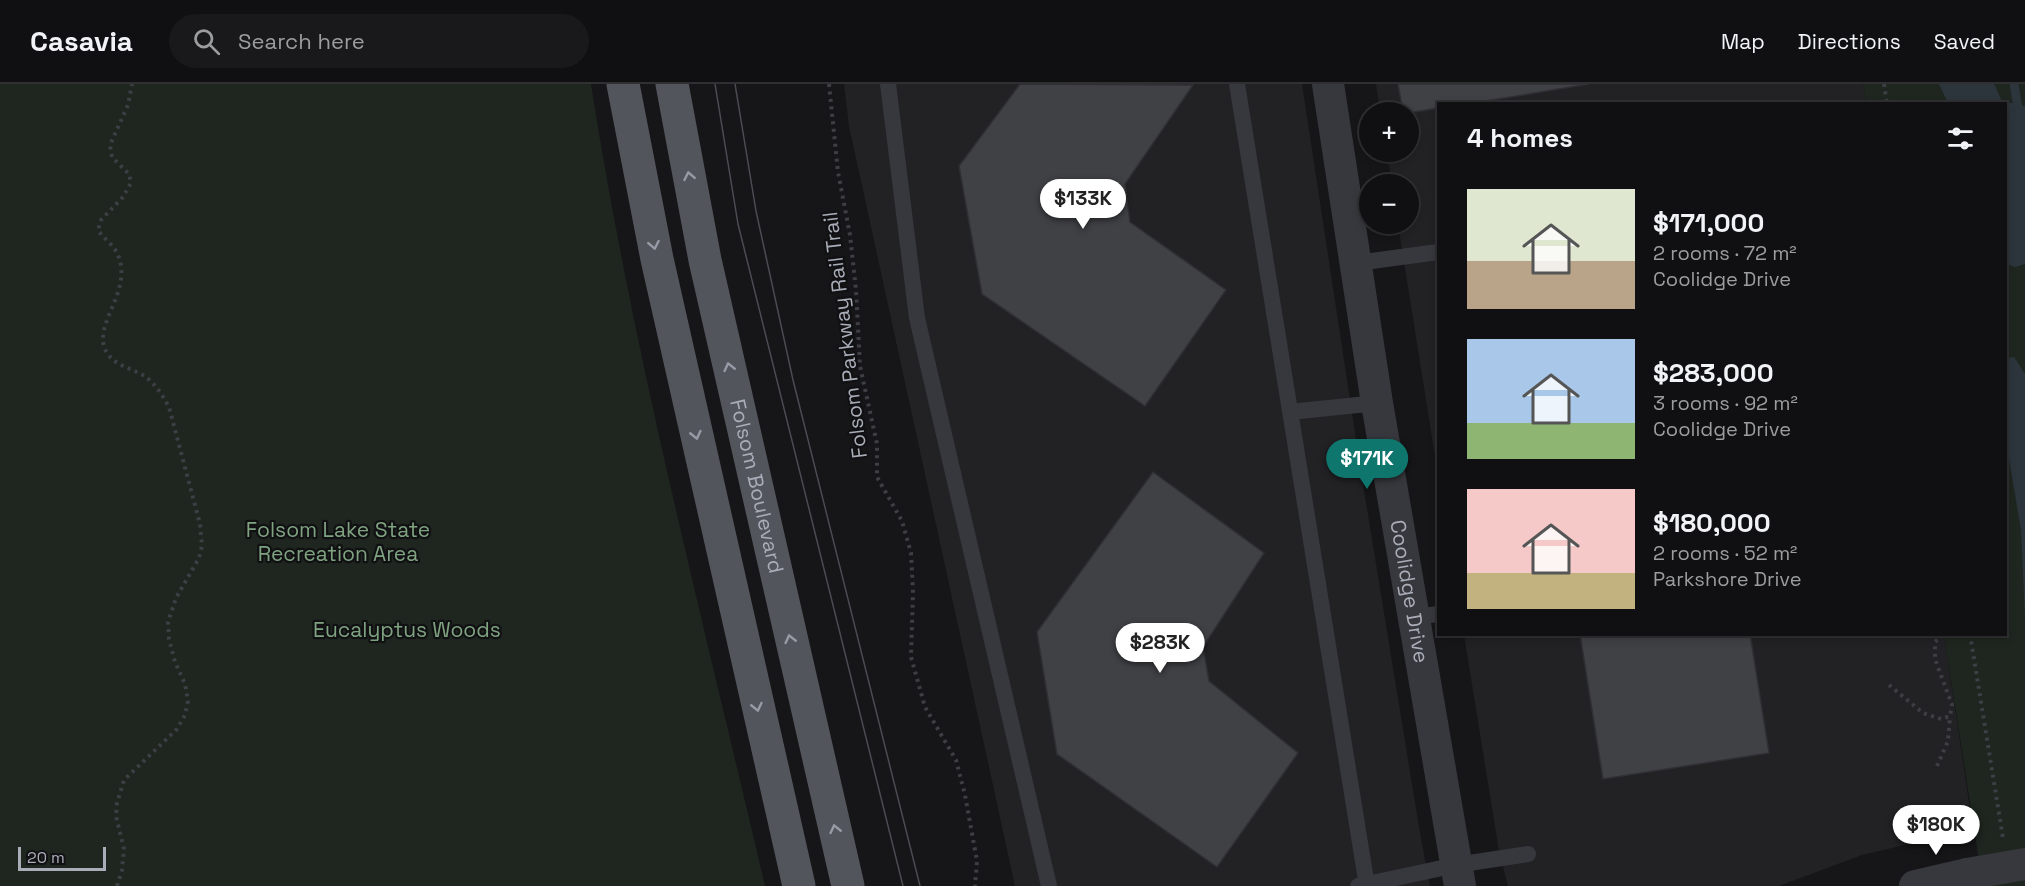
<!DOCTYPE html>
<meta charset="utf-8">
<style>
body{margin:0;font-family:"Space Grotesk",sans-serif;background:#19191b;color:#f1f3f6;height:100vh;display:flex;flex-direction:column;font-size:22px;white-space:nowrap}
*{box-sizing:border-box;margin:0}
p{font-size:20px;color:#9c9d9f}
.icon{flex:none;width:33px;height:33px;fill:none;stroke:currentColor;stroke-width:2;stroke-linecap:round;stroke-linejoin:round}
.map{position:relative;flex:1;overflow:hidden}
.panel{position:absolute;left:1437px;top:18px;width:570px;height:534px;display:flex;flex-direction:column;background:#101012;border-radius:0px;box-shadow:0 3px 9px #0003,0 0 0 2px #303032}
.panel>*{flex:none}
.tools{position:absolute;left:1359px;top:18px;display:grid;gap:12px}
.tools a{display:grid;place-items:center;width:60px;height:60px;border-radius:50%;background:#101012;box-shadow:0 3px 9px #0003,0 0 0 2px #303032;font-size:30px}
.scale{position:absolute;left:18px;bottom:15px;width:88px;box-sizing:border-box;padding-left:6px;border:3px solid #a8adb8;border-top:0;font-size:16px;line-height:21px;white-space:nowrap;color:#a8adb8;-webkit-text-stroke:4px #111113;paint-order:stroke}
.price{position:absolute;translate:-50% -51px;padding:0 14px;border-radius:21px;background:#fff;color:#222;font-size:20px;line-height:39px;filter:drop-shadow(0 2px 3px #0008)}
.price::after{content:'';position:absolute;left:50%;top:36px;width:18px;height:14px;margin-left:-9px;background:inherit;clip-path:polygon(0 0,100% 0,50% 100%)}
.price.on{background:#0f766e;color:#fff}
ul{padding:0;list-style:none}
li{display:flex;align-items:center;gap:18px;height:150px;padding:0 30px}
li span{display:grid;place-items:center;flex:none;width:168px;height:120px;border-radius:0px;color:#555}
li>.icon{margin-inline-start:auto}
span .icon{width:72px;height:72px;fill:#fffc;stroke-width:1}
li b{font-size:26px}
h2{display:flex;justify-content:space-between;align-items:center;height:72px;padding:0 30px;font-size:26px}
header{display:flex;align-items:center;gap:36px;box-sizing:border-box;height:84px;padding:0 30px;background:#101012;border-bottom:2px solid #303032}
header strong{font-size:28px}
nav{display:flex;gap:33px;margin-inline-start:auto;font-size:21px}
.search{width:420px;height:54px;background:#19191b;display:flex;align-items:center;gap:15px;box-sizing:border-box;padding:0 21px;border-radius:33px;color:#9c9d9f;font-size:22px}
.map>svg:first-child{display:block}
</style>
<header>
<strong>Casavia</strong>
<div class="search"><svg class="icon" aria-label="search" viewBox="0 0 24 24"><circle cx="10" cy="10" r="6"/><path d="M15 15l6 6"/></svg>Search here</div>
<nav><a>Map</a><a>Directions</a><a>Saved</a></nav>
</header>
<div class="map">
<svg width="2025" height="802" viewBox="0 0 2025 802">
<rect width="100%" height="100%" fill="#161618"/>
<path fill="#222225" d="M 844,0 L 1302,0 L 1361,388 L 1420,749 L 1430,802 L 1015,802 L 849,42 Z
M 1376,0 L 1863,0 L 1866,19 L 1438,20 L 1438,391 L 1398,140 L 1408,140 L 1408,100 L 1392,100 L 1387,68 L 1408,68 L 1408,28 L 1380,28 Z
M 1464,551 L 1944,551 L 1973,745 L 1862,771 L 1779,802 L 1508,802 L 1499,767 Z"/>
<path fill="#1e261f" d="M 0,0 L 591,0 C 633,270 703,536 765,802 L 0,802 Z
M 1863,0 L 2025,0 L 2025,802 L 1983,802 L 1944,551 L 2006,550 L 2006,20 L 1866,19 Z"/>
<path fill="#2c353c" d="M 1939,0 L 1994,0 L 2002,17 L 2025,22 L 2025,180 L 2015,183 L 2006,180 L 2006,20 L 1948,19 Z
M 2014,273 L 2025,290 L 2025,533 L 2021,446 L 2006,357 L 2006,274 Z"/>
<g fill="none" stroke-linecap="round" stroke-linejoin="round">
<path stroke="#2c353c" stroke-width="9" d="M 2014,0 L 2019,30"/>
</g>
<path fill="#404145" stroke="#303034" stroke-width="1.5" d="M 1020,0 L 1193,1 L 1125,100 L 1130,138 L 1226,206 L 1145,322 L 982,210 L 959,82 Z
M 1398,0 L 1589,0 L 1468,20 L 1438,20 L 1438,24 L 1408,29 L 1403,28 Z
M 1153,388 L 1264,469 L 1203,563 L 1209,597 L 1298,669 L 1217,783 L 1057,670 L 1037,548 Z
M 1580,550 L 1750,550 L 1769,669 L 1603,695 Z"/>
<g fill="none" stroke-linecap="round" stroke-linejoin="round">
<path stroke="#3d3f44" stroke-width="4" stroke-dasharray="3 4.5" stroke-linecap="butt" d="M 829,0 L 838,88 L 850,151 L 856,206 L 860,282 L 877,360 L 877,393 L 902,437 L 911,469 L 913,507 L 911,573 L 925,623 L 956,676 L 965,711 L 977,777 L 975,802
M 1884,0 L 1887,20
M 1970,550 L 2003,754
M 1889,601 L 1923,629 L 1941,635 L 1950,632 L 1952,621 L 1935,575 L 1935,558 L 1944,550
M 1937,682 L 1948,657 L 1950,632
M 117,802 L 122,786 L 124,765 L 116,732 L 117,719 L 124,696 L 177,645 L 185,631 L 188,617 L 185,600 L 175,578 L 169,555 L 168,538 L 176,514 L 199,474 L 202,462 L 200,440 L 169,323 C 163,312 156,301 146,293 C 133,284 112,282 105,265 C 94,238 133,207 118,171 C 114,161 104,155 98,146 L 101,136 L 123,113 L 131,99 L 129,90 L 112,73 L 110,61 L 128,21 L 132,0"/>
<path stroke="#37383d" stroke-width="16" d="M 888,0 L 917,234 L 1049,802
M 1237,0 L 1367,802
M 1357,179 L 1438,168
M 1290,328 L 1377,319
M 1415,533 L 1438,530
M 1358,802 L 1456,781 L 1528,770"/>
<g stroke="#37383d" stroke-width="32">
<path id="s1" d="M 1328,0 L 1377,319 L 1460,802"/>
<path d="M 1915,802 L 1967,790"/>
</g>
<g stroke="#53555c" stroke-width="33">
<path d="M 623,0 L 657,175 L 799,802"/>
<path id="s2" d="M 672,0 L 705,176 L 848,802"/>
</g>
<path stroke="#4a4c52" stroke-width="1.5" d="M 715,0 L 738,140 L 903,802
M 735,0 L 756,127 L 793,296 L 920,802"/>
<path stroke="#37383d" stroke-width="32" d="M 1967,790 L 2025,780"/>
</g>
<defs><path id="oneway-chevron" d="M-2-3.5L2.5 0L-2 3.5" fill="none" stroke-width="1.6" stroke-linecap="round" stroke-linejoin="round" transform="scale(1.5)"/></defs>
<g stroke="#979ba6">
<use href="#oneway-chevron" transform="translate(689 92) rotate(-101)"/>
<use href="#oneway-chevron" transform="translate(654 161) rotate(79)"/>
<use href="#oneway-chevron" transform="translate(729 283) rotate(-103)"/>
<use href="#oneway-chevron" transform="translate(696 351) rotate(77)"/>
<use href="#oneway-chevron" transform="translate(790 555) rotate(-103)"/>
<use href="#oneway-chevron" transform="translate(757 623) rotate(77)"/>
<use href="#oneway-chevron" transform="translate(835 745) rotate(-103)"/>
</g>
<g text-anchor="middle" stroke-width="4.5" stroke-linejoin="round" paint-order="stroke">
<g font-size="21" fill="#a8adb8" stroke="#111113">
<text transform="translate(845 251) rotate(-97)" y="7">Folsom Parkway Rail Trail</text>
<text dy="7" stroke="none"><textPath href="#s2" startOffset="411">Folsom Boulevard</textPath></text>
<text dy="7" stroke="none"><textPath href="#s1" startOffset="514">Coolidge Drive</textPath></text>
</g>
<g font-size="21" fill="#7fa381" stroke="#111113">
<text x="338" y="453">Folsom Lake State<tspan x="338" dy="24">Recreation Area</tspan></text>
<text x="407" y="553">Eucalyptus Woods</text>
</g>
</g>
</svg>
<div class="tools">
<a>+</a>
<a>−</a>
</div>
<div class="scale">20 m</div>
<b class="price" style="left:1083px;top:146px">$133K</b>
<b class="price on" style="left:1367px;top:406px">$171K</b>
<b class="price" style="left:1160px;top:590px">$283K</b>
<b class="price" style="left:1936px;top:772px">$180K</b>
<section class="panel">
<h2>4 homes<svg class="icon" aria-label="filters" viewBox="0 0 24 24"><path d="M4 7h16M4 17h16"/><circle cx="9" cy="7" r="2"/><circle cx="15" cy="17" r="2"/></svg></h2>
<ul>
<li><span style="background:linear-gradient(#dfe7d0 60%,#b9a48a 0)"><svg class="icon" aria-label="home" viewBox="0 0 24 24"><path d="M3 11l9-7 9 7M6 9v11h12V9"/></svg></span><div><b>$171,000</b><p>2 rooms · 72 m²</p><p>Coolidge Drive</p></div></li>
<li><span style="background:linear-gradient(#a9c7e8 70%,#8fb573 0)"><svg class="icon" aria-label="home" viewBox="0 0 24 24"><path d="M3 11l9-7 9 7M6 9v11h12V9"/></svg></span><div><b>$283,000</b><p>3 rooms · 92 m²</p><p>Coolidge Drive</p></div></li>
<li><span style="background:linear-gradient(#f6c9c9 70%,#c2b280 0)"><svg class="icon" aria-label="home" viewBox="0 0 24 24"><path d="M3 11l9-7 9 7M6 9v11h12V9"/></svg></span><div><b>$180,000</b><p>2 rooms · 52 m²</p><p>Parkshore Drive</p></div></li>
</ul>
</section>
</div>
